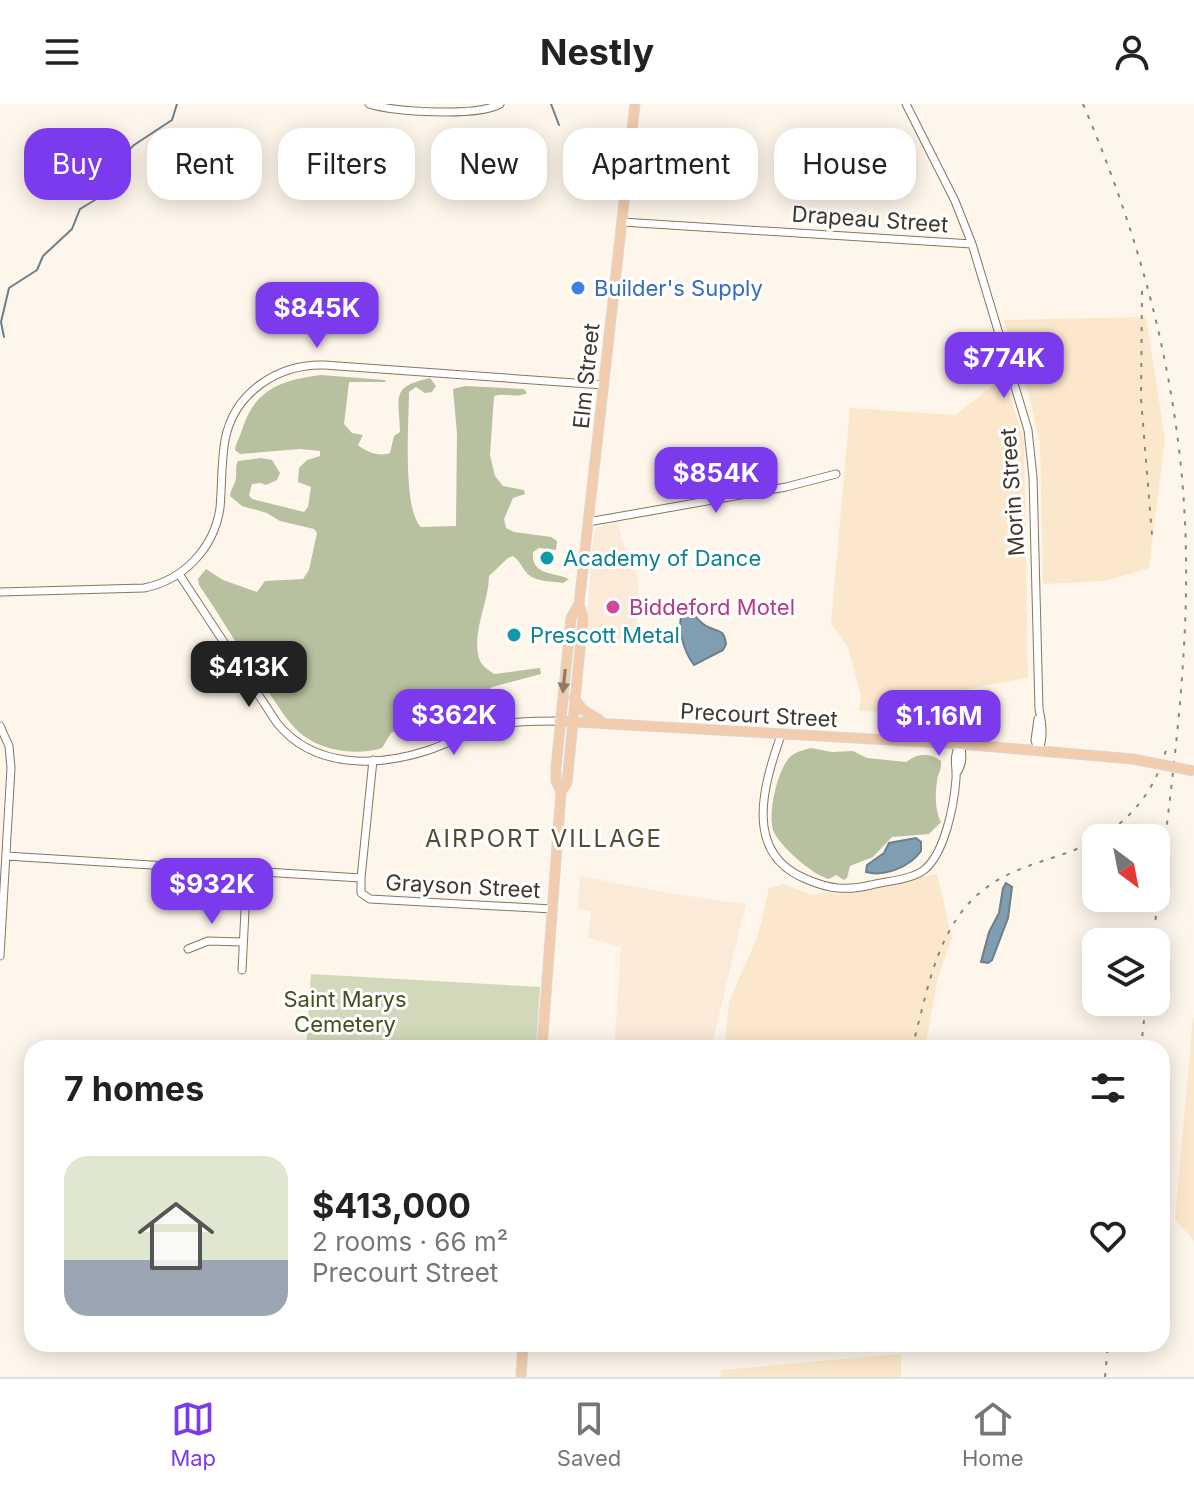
<!DOCTYPE html>
<meta charset="utf-8">
<style>
body{margin:0;font-family:Inter,sans-serif;background:#f6f6f6;color:#222;height:100vh;display:flex;flex-direction:column;font-size:30px;white-space:nowrap}
*{box-sizing:border-box;margin:0}
p{font-size:26px;color:#767676}
.icon{flex:none;width:44px;height:44px;fill:none;stroke:currentColor;stroke-width:2;stroke-linecap:round;stroke-linejoin:round}
.map{position:relative;flex:1;overflow:hidden}
.details{position:absolute;left:24px;top:936px;width:1146px;height:312px;display:flex;flex-direction:column;background:#fff;border-radius:24px;box-shadow:0 4px 20px #0003}
.details>*{flex:none}
.hud{position:absolute;left:24px;top:24px;width:1146px;height:72px;display:flex;gap:16px}
.needle{width:52px;rotate:148deg}
.controls{position:absolute;left:1082px;top:720px;display:grid;gap:16px}
.controls a{display:grid;place-items:center;width:88px;height:88px;border-radius:16px;background:#fff;box-shadow:0 4px 20px #0003;font-size:40px}
.price{position:absolute;translate:-50% -68px;padding:0 18px;border-radius:16px;background:#7c3aed;color:#fff;font-size:26px;line-height:52px;filter:drop-shadow(0 2px 4px #0008)}
.price::after{content:'';position:absolute;left:50%;top:48px;width:24px;height:18px;margin-left:-12px;background:inherit;clip-path:polygon(0 0,100% 0,50% 100%)}
.price.active{background:#222;color:#fff}
ul{padding:0;list-style:none}
li{display:flex;align-items:center;gap:24px;height:200px;padding:0 40px}
li+li{border-top:2px solid #e0e0e0}
li span{display:grid;place-items:center;flex:none;width:224px;height:160px;border-radius:24px;color:#555}
li>.icon{margin-inline-start:auto}
span .icon{width:96px;height:96px;fill:#fffc;stroke-width:1}
li b{font-size:34px}
h2{display:flex;justify-content:space-between;align-items:center;height:96px;padding:0 40px;font-size:34px}
.chip{padding:0 28px;border-radius:24px;background:#fff;box-shadow:0 4px 20px #0003;font-size:28px;line-height:72px}
.chip.active{background:#7c3aed;color:#fff}
header{display:flex;justify-content:space-between;align-items:center;height:104px;padding:0 40px;background:#fff;font-size:36px;font-weight:700}
.dock{display:flex;justify-content:space-around;align-items:center;height:112px;border-top:2px solid #e0e0e0;background:#fff;font-size:22px;color:#767676}
.dock a{display:grid;justify-items:center;gap:4px}
.dock .active{color:#7c3aed}
.map>svg:first-child{display:block}
</style>
<header><svg class="icon" aria-label="menu" viewBox="0 0 24 24"><path d="M4 6h16M4 12h16M4 18h16"/></svg>Nestly<svg class="icon" aria-label="person" viewBox="0 0 24 24"><circle cx="12" cy="8" r="4"/><path d="M4 21q1-7 8-7t8 7"/></svg></header>
<div class="map">
<svg width="1194" height="1273" viewBox="0 0 1194 1273">
<rect width="100%" height="100%" fill="#fef6ea"/>
<path fill="#fbead8" d="M 617,417 L 624,442 L 638,474 L 638,533 L 585,538 L 594,425 Z
M 580,772 L 674,790 L 746,800 L 711,944 L 614,944 L 621,843 L 588,834 L 591,807 L 578,805 Z"/>
<path fill="#fbe8cc" d="M 1146,213 L 1165,335 L 1149,464 L 1106,477 L 1043,480 L 1040,339 L 1029,291 L 1004,216 Z
M 1004,273 L 1024,337 L 1028,574 L 971,584 L 921,610 L 859,607 L 861,592 L 848,544 L 831,519 L 850,304 L 955,311 Z
M 937,770 L 952,834 L 938,873 L 925,944 L 724,944 L 729,898 L 758,831 L 769,784 L 784,780 L 811,791 L 826,788 L 841,790 Z
M 1193,914 L 1194,914 L 1194,1137 L 1175,1115 Z
M 901,1250 L 901,1273 L 720,1273 L 721,1266 Z"/>
<path fill="#d1d9ba" d="M 311,870 L 540,883 L 536,944 L 306,944 Z"/>
<path fill="#b7c09f" d="M 321,271 L 385,276 L 386,278 L 349,278 L 344,320 L 352,329 L 363,331 L 358,341 C 366,348 379,353 390,349 L 394,332 L 400,328 C 399,292 390,283 430,274 L 436,282 L 432,288 L 425,289 L 416,283 L 409,288 C 409,316 402,405 421,423 L 456,422 L 457,329 L 453,285 L 465,282 L 524,285 L 527,289 C 516,295 505,288 494,292 L 490,351 L 495,372 L 503,382 L 524,386 L 525,390 L 513,394 L 504,415 L 506,424 L 514,428 L 551,433 L 557,437 L 556,446 L 539,444 L 533,448 C 531,472 554,468 569,475 L 563,479 C 551,477 533,478 526,468 C 521,462 520,457 513,452 L 508,454 L 489,472 C 489,498 470,531 480,557 C 483,563 489,566 494,570 L 540,564 L 541,570 L 492,583 L 469,611 L 458,618 L 438,617 L 422,606 L 417,617 L 409,623 L 391,629 L 382,644 C 360,651 330,648 310,636 C 292,626 281,606 270,590 C 245,554 223,516 199,481 L 198,475 L 206,465 L 223,476 L 257,488 L 265,477 L 303,475 L 309,466 L 317,429 L 314,425 L 280,417 L 267,409 L 242,402 L 230,392 C 231,385 233,384 235,378 C 238,370 234,364 238,357 L 261,354 L 272,356 L 280,369 L 277,376 L 266,381 L 261,379 L 252,380 L 249,391 L 252,395 L 304,408 L 308,403 L 311,383 L 298,378 L 299,364 L 307,356 L 320,352 L 320,347 L 300,345 L 240,350 L 235,346 C 236,338 241,331 243,323 C 256,284 283,276 321,271 Z
M 811,644 L 832,648 L 853,647 L 867,654 L 906,658 C 918,649 929,648 941,657 C 942,666 938,669 937,677 C 935,690 935,707 941,718 L 929,730 L 892,733 L 873,753 L 850,762 L 847,774 L 844,776 L 836,771 L 829,775 C 814,772 778,741 773,726 C 768,709 777,668 789,654 C 794,648 804,646 811,644 Z"/>
<path fill="#7f9eb2" stroke="#6c7f8a" stroke-width="2" d="M 691,508 C 696,513 701,520 708,523 C 719,528 724,525 726,540 L 723,546 L 694,561 C 684,548 677,525 682,509 Z
M 916,734 L 921,738 L 921,747 C 910,763 884,773 866,768 L 867,761 L 884,749 L 889,739 Z
M 1006,779 L 1012,783 L 1008,814 L 992,856 L 988,859 L 981,858 L 989,828 L 999,809 L 1003,784 Z"/>
<g fill="none" stroke-linecap="round" stroke-linejoin="round">
<path stroke="#6c7f8a" stroke-width="2" d="M 551,0 L 559,21
M 4,233 L 1,218 L 9,184 L 37,166 L 43,152 L 72,125 L 80,105 L 95,96 L 104,71 L 134,41 L 172,16 L 177,0"/>
<defs>
<path id="minor" d="M 369,0 C 395,8 477,13 500,0
M 906,0 L 955,97 L 972,140 L 1028,326 L 1033,373 L 1039,605 C 1042,619 1044,632 1039,646
M 622,118 L 972,140
M 588,418 L 786,383 L 836,370
M 179,470 L 277,619 C 314,665 377,663 429,646 C 449,639 467,629 486,624 C 510,617 534,617 559,617
M 0,488 L 144,484 C 184,476 214,444 220,404 C 222,382 221,359 225,336 C 234,289 277,260 324,261 L 603,281
M 1038,615 L 1035,636 L 1038,646
M 0,622 L 9,642 L 11,664 L 0,852
M 781,631 C 764,680 742,749 806,775 C 829,785 846,787 871,781 C 886,777 911,776 924,766 C 945,749 954,701 956,675 C 957,661 952,654 960,640
M 956,670 C 963,660 963,652 960,640
M 6,752 L 361,774 L 361,789 L 370,795 L 552,805
M 361,774 L 373,656
M 188,845 L 208,837 L 243,838
M 242,866 L 247,767"/>
<path id="major" d="M 574,594 L 583,606 L 600,616
M 559,617 L 960,640 L 1133,655
M 561,688 L 556,677 L 556,664 L 571,514 L 579,500
M 542,944 L 561,688 L 567,679 L 583,514 L 579,500 L 635,0
M 521,1273 L 523,1240"/>
</defs>
<use href="#minor" stroke="#87765c" stroke-width="9"/>
<use href="#major" stroke="#d8d7d5" stroke-width="11"/>
<use href="#minor" stroke="#fff" stroke-width="7"/>
<use href="#major" stroke="#f3ccad" stroke-width="9"/>
<path stroke="#8d867a" stroke-width="2" stroke-dasharray="4 8" stroke-linecap="butt" d="M 1083,0 C 1145,145 1184,294 1186,452 C 1188,580 1167,710 1153,838
M 1142,187 L 1141,295 L 1152,431
M 1100,734 C 1133,713 1156,684 1166,646
M 912,944 C 930,879 938,806 1005,772 C 1034,757 1067,752 1096,736
M 1141,944 L 1146,898
M 1105,1273 L 1108,1240"/>
<defs>
<path id="major-bridge" d="M 1133,655 L 1194,667"/>
</defs>
<use href="#major-bridge" stroke="#d8d7d5" stroke-width="11" stroke-linecap="butt"/>
<use href="#major-bridge" stroke="#f3ccad" stroke-width="9"/>
</g>
<defs><path id="oneway-solid" d="M-6-.8H1V-3.2L6.5 0L1 3.2V.8H-6Z" transform="scale(2)"/></defs>
<use fill="#8f7a66" href="#oneway-solid" transform="translate(564 577) rotate(96)"/>
<circle fill="#3f7fe0" stroke="#fff" stroke-width="3" cx="578" cy="184" r="8"/>
<g fill="#0f9aa8" stroke="#fff" stroke-width="3">
<circle cx="547" cy="454" r="8"/>
<circle cx="514" cy="531" r="8"/>
</g>
<circle fill="#d1479c" stroke="#fff" stroke-width="3" cx="613" cy="503" r="8"/>
<g text-anchor="middle" stroke-width="6" stroke-linejoin="round" paint-order="stroke">
<g font-size="22" fill="#3e372b" stroke="#fff">
<text transform="translate(870 115) rotate(4)" y="8">Drapeau Street</text>
<text transform="translate(586 272) rotate(-84)" y="8">Elm Street</text>
<text transform="translate(1012 388) rotate(-94)" y="8">Morin Street</text>
<text transform="translate(759 611) rotate(3)" y="8">Precourt Street</text>
<text transform="translate(463 782) rotate(3)" y="8">Grayson Street</text>
</g>
<g font-size="22" fill="#366cbe" stroke="#fff" text-anchor="start">
<text x="594" y="192">Builder's Supply</text>
</g>
<g font-size="22" fill="#0d838f" stroke="#fff" text-anchor="start">
<text x="563" y="462">Academy of Dance</text>
<text x="530" y="539">Prescott Metal</text>
</g>
<g font-size="22" fill="#b23c85" stroke="#fff" text-anchor="start">
<text x="629" y="511">Biddeford Motel</text>
</g>
<g font-size="22" fill="#45501c" stroke="#fff">
<text x="345" y="903">Saint Marys<tspan x="345" dy="25">Cemetery</tspan></text>
</g>
<g font-size="24" letter-spacing="2" fill="#594930" stroke="#fff">
<text x="544" y="743">AIRPORT VILLAGE</text>
</g>
</g>
</svg>
<div class="controls">
<a><svg class="needle" viewBox="-14 -14 28 28"><path d="M0-13l5 13h-10z" fill="#e53935"/><path d="M0 13l5-13h-10z" fill="#767676"/></svg></a>
<a><svg class="icon" aria-label="layers" viewBox="0 0 24 24"><path d="M12 4l9 5-9 5-9-5zM3 14l9 5 9-5"/></svg></a>
</div>
<b class="price" style="left:317px;top:246px">$845K</b>
<b class="price" style="left:1004px;top:296px">$774K</b>
<b class="price" style="left:716px;top:411px">$854K</b>
<b class="price active" style="left:249px;top:605px">$413K</b>
<b class="price" style="left:454px;top:653px">$362K</b>
<b class="price" style="left:939px;top:654px">$1.16M</b>
<b class="price" style="left:212px;top:822px">$932K</b>
<div class="hud">
<a class="chip active">Buy</a>
<a class="chip">Rent</a>
<a class="chip">Filters</a>
<a class="chip">New</a>
<a class="chip">Apartment</a>
<a class="chip">House</a>
</div>
<section class="details">
<h2>7 homes<svg class="icon" aria-label="filters" viewBox="0 0 24 24"><path d="M4 7h16M4 17h16"/><circle cx="9" cy="7" r="2"/><circle cx="15" cy="17" r="2"/></svg></h2>
<ul>
<li><span style="background:linear-gradient(#dfe7d0 65%,#9aa5b1 0)"><svg class="icon" aria-label="home" viewBox="0 0 24 24"><path d="M3 11l9-7 9 7M6 9v11h12V9"/></svg></span><div><b>$413,000</b><p>2 rooms · 66 m²</p><p>Precourt Street</p></div><svg class="icon" aria-label="heart" viewBox="0 0 24 24"><path d="M12 20l-8-8c-3-5 5-10 8-4 3-6 11-1 8 4z"/></svg></li>
</ul>
</section>
</div>
<nav class="dock">
<a class="active"><svg class="icon" aria-label="map" viewBox="0 0 24 24"><path d="M3 6l6-2 6 2 6-2v14l-6 2-6-2-6 2zM9 4v14M15 6v14"/></svg>Map</a>
<a><svg class="icon" aria-label="saved" viewBox="0 0 24 24"><path d="M7 4h10v16l-5-4-5 4z"/></svg>Saved</a>
<a><svg class="icon" aria-label="home" viewBox="0 0 24 24"><path d="M3 11l9-7 9 7M6 9v11h12V9"/></svg>Home</a>
</nav>
